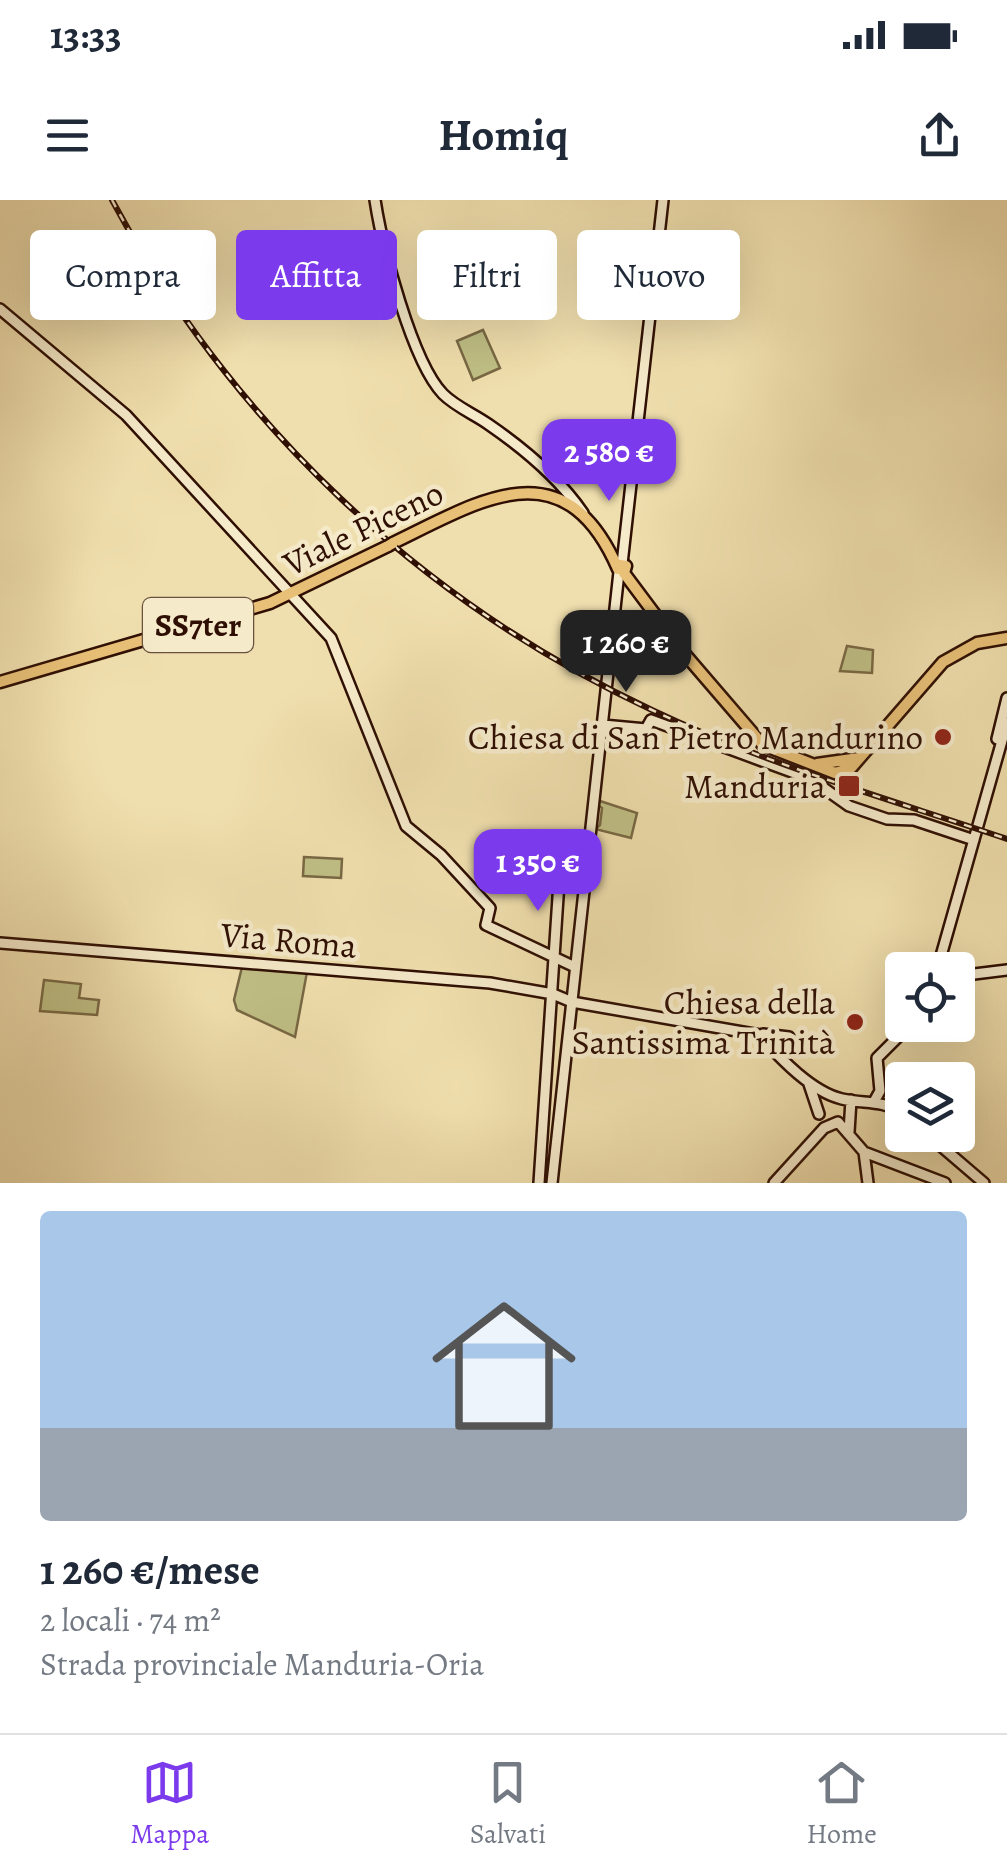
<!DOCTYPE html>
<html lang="it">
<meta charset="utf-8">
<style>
body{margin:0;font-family:Alegreya,serif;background:#f2f2f3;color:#1f2937;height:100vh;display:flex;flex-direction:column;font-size:38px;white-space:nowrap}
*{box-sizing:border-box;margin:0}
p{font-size:32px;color:#747a83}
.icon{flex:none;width:55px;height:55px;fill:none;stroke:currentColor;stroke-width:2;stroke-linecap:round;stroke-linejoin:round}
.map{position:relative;height:983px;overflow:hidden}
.details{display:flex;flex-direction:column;background:#fff;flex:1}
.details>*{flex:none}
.hud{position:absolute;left:30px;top:30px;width:948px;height:90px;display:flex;gap:20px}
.buttons{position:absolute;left:885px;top:752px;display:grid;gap:20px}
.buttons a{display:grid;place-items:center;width:90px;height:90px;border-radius:10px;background:#fff;box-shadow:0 10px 40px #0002;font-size:50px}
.price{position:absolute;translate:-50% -85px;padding:0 22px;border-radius:20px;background:#7c3aed;color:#fff;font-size:32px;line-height:65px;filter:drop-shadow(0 2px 5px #0008)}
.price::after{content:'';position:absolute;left:50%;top:60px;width:30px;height:22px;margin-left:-15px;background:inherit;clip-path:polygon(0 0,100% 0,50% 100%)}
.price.current{background:#222;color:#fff}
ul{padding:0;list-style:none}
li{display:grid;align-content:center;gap:20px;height:530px;padding:0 40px}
li span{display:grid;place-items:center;height:310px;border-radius:10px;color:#555}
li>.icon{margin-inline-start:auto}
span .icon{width:180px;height:180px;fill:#fffc;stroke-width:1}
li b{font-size:42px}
.tag{padding:0 35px;border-radius:10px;background:#fff;box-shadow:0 10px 40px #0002;font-size:35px;line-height:90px}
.tag.current{background:#7c3aed;color:#fff}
.status{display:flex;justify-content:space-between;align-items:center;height:70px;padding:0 50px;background:#fff;direction:ltr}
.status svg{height:28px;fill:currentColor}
header{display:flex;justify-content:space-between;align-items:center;height:130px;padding:0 40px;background:#fff;font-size:45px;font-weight:700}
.tab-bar{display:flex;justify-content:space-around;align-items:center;height:140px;border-top:2px solid #e0e1e3;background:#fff;font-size:28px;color:#747a83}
.tab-bar a{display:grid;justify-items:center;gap:5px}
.tab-bar .current{color:#7c3aed}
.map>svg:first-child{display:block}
</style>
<div class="status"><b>13:33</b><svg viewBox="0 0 49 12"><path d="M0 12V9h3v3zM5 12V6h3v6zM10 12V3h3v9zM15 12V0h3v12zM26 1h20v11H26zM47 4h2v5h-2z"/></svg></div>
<header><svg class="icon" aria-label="menu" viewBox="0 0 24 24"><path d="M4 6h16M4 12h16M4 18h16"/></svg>Homiq<svg class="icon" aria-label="share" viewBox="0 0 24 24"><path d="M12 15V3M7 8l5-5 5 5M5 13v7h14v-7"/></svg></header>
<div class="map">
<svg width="1007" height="983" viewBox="0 0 1007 983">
<rect width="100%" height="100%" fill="#f0dfae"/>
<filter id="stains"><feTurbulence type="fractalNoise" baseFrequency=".002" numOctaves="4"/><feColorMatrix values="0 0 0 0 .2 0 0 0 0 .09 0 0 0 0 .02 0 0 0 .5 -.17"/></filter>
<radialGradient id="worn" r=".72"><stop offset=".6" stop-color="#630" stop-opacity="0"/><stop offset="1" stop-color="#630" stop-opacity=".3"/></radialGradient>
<path fill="#c0c086" stroke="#786844" stroke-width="2.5" d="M 483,130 L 500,168 L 473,180 L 457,141 Z
M 847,446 L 873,450 L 872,473 L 840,471 Z
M 597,600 L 637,613 L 631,638 L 595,629 L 600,625 L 602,608 L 595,603 Z
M 304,657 L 342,659 L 341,678 L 303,676 Z
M 242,767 L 307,772 L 295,837 L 237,810 L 234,800 Z
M 44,780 L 81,784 L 79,798 L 99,800 L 97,815 L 40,811 Z"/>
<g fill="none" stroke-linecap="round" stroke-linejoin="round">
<defs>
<path id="secondary" d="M 375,0 C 382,46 412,162 443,194 C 456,207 474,214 488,224 C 523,248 559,278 583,313
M 0,109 L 126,215 L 331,438 L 406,626 L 441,655 L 490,708 L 486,725 L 575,767
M 622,364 L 663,0
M 651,520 L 811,579 L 849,606 L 887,619 L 914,620 L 974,640
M 603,525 L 646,529 L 651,520
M 997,539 L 1007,498
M 0,743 L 490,783 L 553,794 L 572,802 L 760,835
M 937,770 L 1007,523
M 958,776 L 1007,770
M 763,834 L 789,837
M 761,837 C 781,859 812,892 842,899 C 865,904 881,900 902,912
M 809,884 L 819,914
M 875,900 L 880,891 L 877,858 L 910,825
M 849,932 L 851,900
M 928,935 L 984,983
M 864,952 L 868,983
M 539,983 L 562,637 L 590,641
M 552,983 L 619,372
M 774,983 L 824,928 L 838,922 L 864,952 L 945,983"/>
<path id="primary" d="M 393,343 C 480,301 564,245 618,369
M 620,365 L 626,366 L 624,373 L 683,452 L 763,545 L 835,573 L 851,568 L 943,462 L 977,443 L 1007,438
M 0,482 L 270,403 L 388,346
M 817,564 L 859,558"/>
</defs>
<use href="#secondary" stroke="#2f0f03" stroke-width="14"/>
<use href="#primary" stroke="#2f0f03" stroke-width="15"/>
<use href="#secondary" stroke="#f5eaca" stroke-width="9"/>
<use href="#primary" stroke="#e8c077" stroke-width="10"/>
<defs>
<path id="rail" d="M 112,0 C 233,224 421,402 652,510 C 765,564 889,599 1007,639"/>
</defs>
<use href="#rail" stroke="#2f0f03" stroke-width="6"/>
<use href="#rail" stroke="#f5eaca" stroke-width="2.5" stroke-dasharray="8" stroke-linecap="butt"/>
<defs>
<path id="primary-bridge" d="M 388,346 L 393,343"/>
</defs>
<use href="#primary-bridge" stroke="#2f0f03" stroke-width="15" stroke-linecap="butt"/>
<use href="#primary-bridge" stroke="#e8c077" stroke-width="10"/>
</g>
<g fill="#8f2418" stroke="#f5eaca" stroke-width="4">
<circle cx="943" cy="537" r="10"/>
<rect x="837" y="574" width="24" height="24" rx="5"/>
<circle cx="855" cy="822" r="10"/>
</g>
<g text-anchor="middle" stroke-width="9" stroke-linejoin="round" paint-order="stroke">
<rect fill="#f5eaca" stroke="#6a513f" stroke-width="2.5" x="143" y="398" width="110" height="54" rx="8"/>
<g font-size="32" font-weight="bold" fill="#2f0f03">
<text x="198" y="436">SS7ter</text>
</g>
<g font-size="35" fill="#2f0f03" stroke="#f5eaca">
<text transform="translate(363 328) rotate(-26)" y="12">Viale Piceno</text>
<text transform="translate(289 740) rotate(5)" y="12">Via Roma</text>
</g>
<g font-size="35" fill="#2f0f03" stroke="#f5eaca" text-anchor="end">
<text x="923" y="549">Chiesa di San Pietro Mandurino</text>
<text x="826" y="598">Manduria</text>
<text x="835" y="814">Chiesa della<tspan x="835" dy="40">Santissima Trinità</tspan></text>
</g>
</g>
<rect width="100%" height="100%" filter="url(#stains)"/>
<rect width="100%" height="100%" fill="url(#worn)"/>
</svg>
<div class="buttons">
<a><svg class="icon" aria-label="locate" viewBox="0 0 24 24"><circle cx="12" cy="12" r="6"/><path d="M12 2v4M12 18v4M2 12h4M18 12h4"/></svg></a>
<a><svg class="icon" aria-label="layers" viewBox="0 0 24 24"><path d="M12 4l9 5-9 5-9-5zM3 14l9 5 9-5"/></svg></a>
</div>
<b class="price" style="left:609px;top:304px">2 580 €</b>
<b class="price current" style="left:626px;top:495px">1 260 €</b>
<b class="price" style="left:538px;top:714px">1 350 €</b>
<div class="hud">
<a class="tag">Compra</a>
<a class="tag current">Affitta</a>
<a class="tag">Filtri</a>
<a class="tag">Nuovo</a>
</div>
</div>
<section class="details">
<ul>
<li><span style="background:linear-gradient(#a9c7e8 70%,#9aa5b1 0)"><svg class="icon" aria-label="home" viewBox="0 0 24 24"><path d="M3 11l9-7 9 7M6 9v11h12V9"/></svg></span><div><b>1 260 €/mese</b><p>2 locali · 74 m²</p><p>Strada provinciale Manduria-Oria</p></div></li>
</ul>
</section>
<nav class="tab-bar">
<a class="current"><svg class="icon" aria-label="map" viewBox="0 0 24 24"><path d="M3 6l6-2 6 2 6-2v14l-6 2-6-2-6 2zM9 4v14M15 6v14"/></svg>Mappa</a>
<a><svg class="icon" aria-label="saved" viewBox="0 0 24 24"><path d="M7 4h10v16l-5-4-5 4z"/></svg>Salvati</a>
<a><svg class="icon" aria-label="home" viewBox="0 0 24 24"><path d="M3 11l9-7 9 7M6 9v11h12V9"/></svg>Home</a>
</nav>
